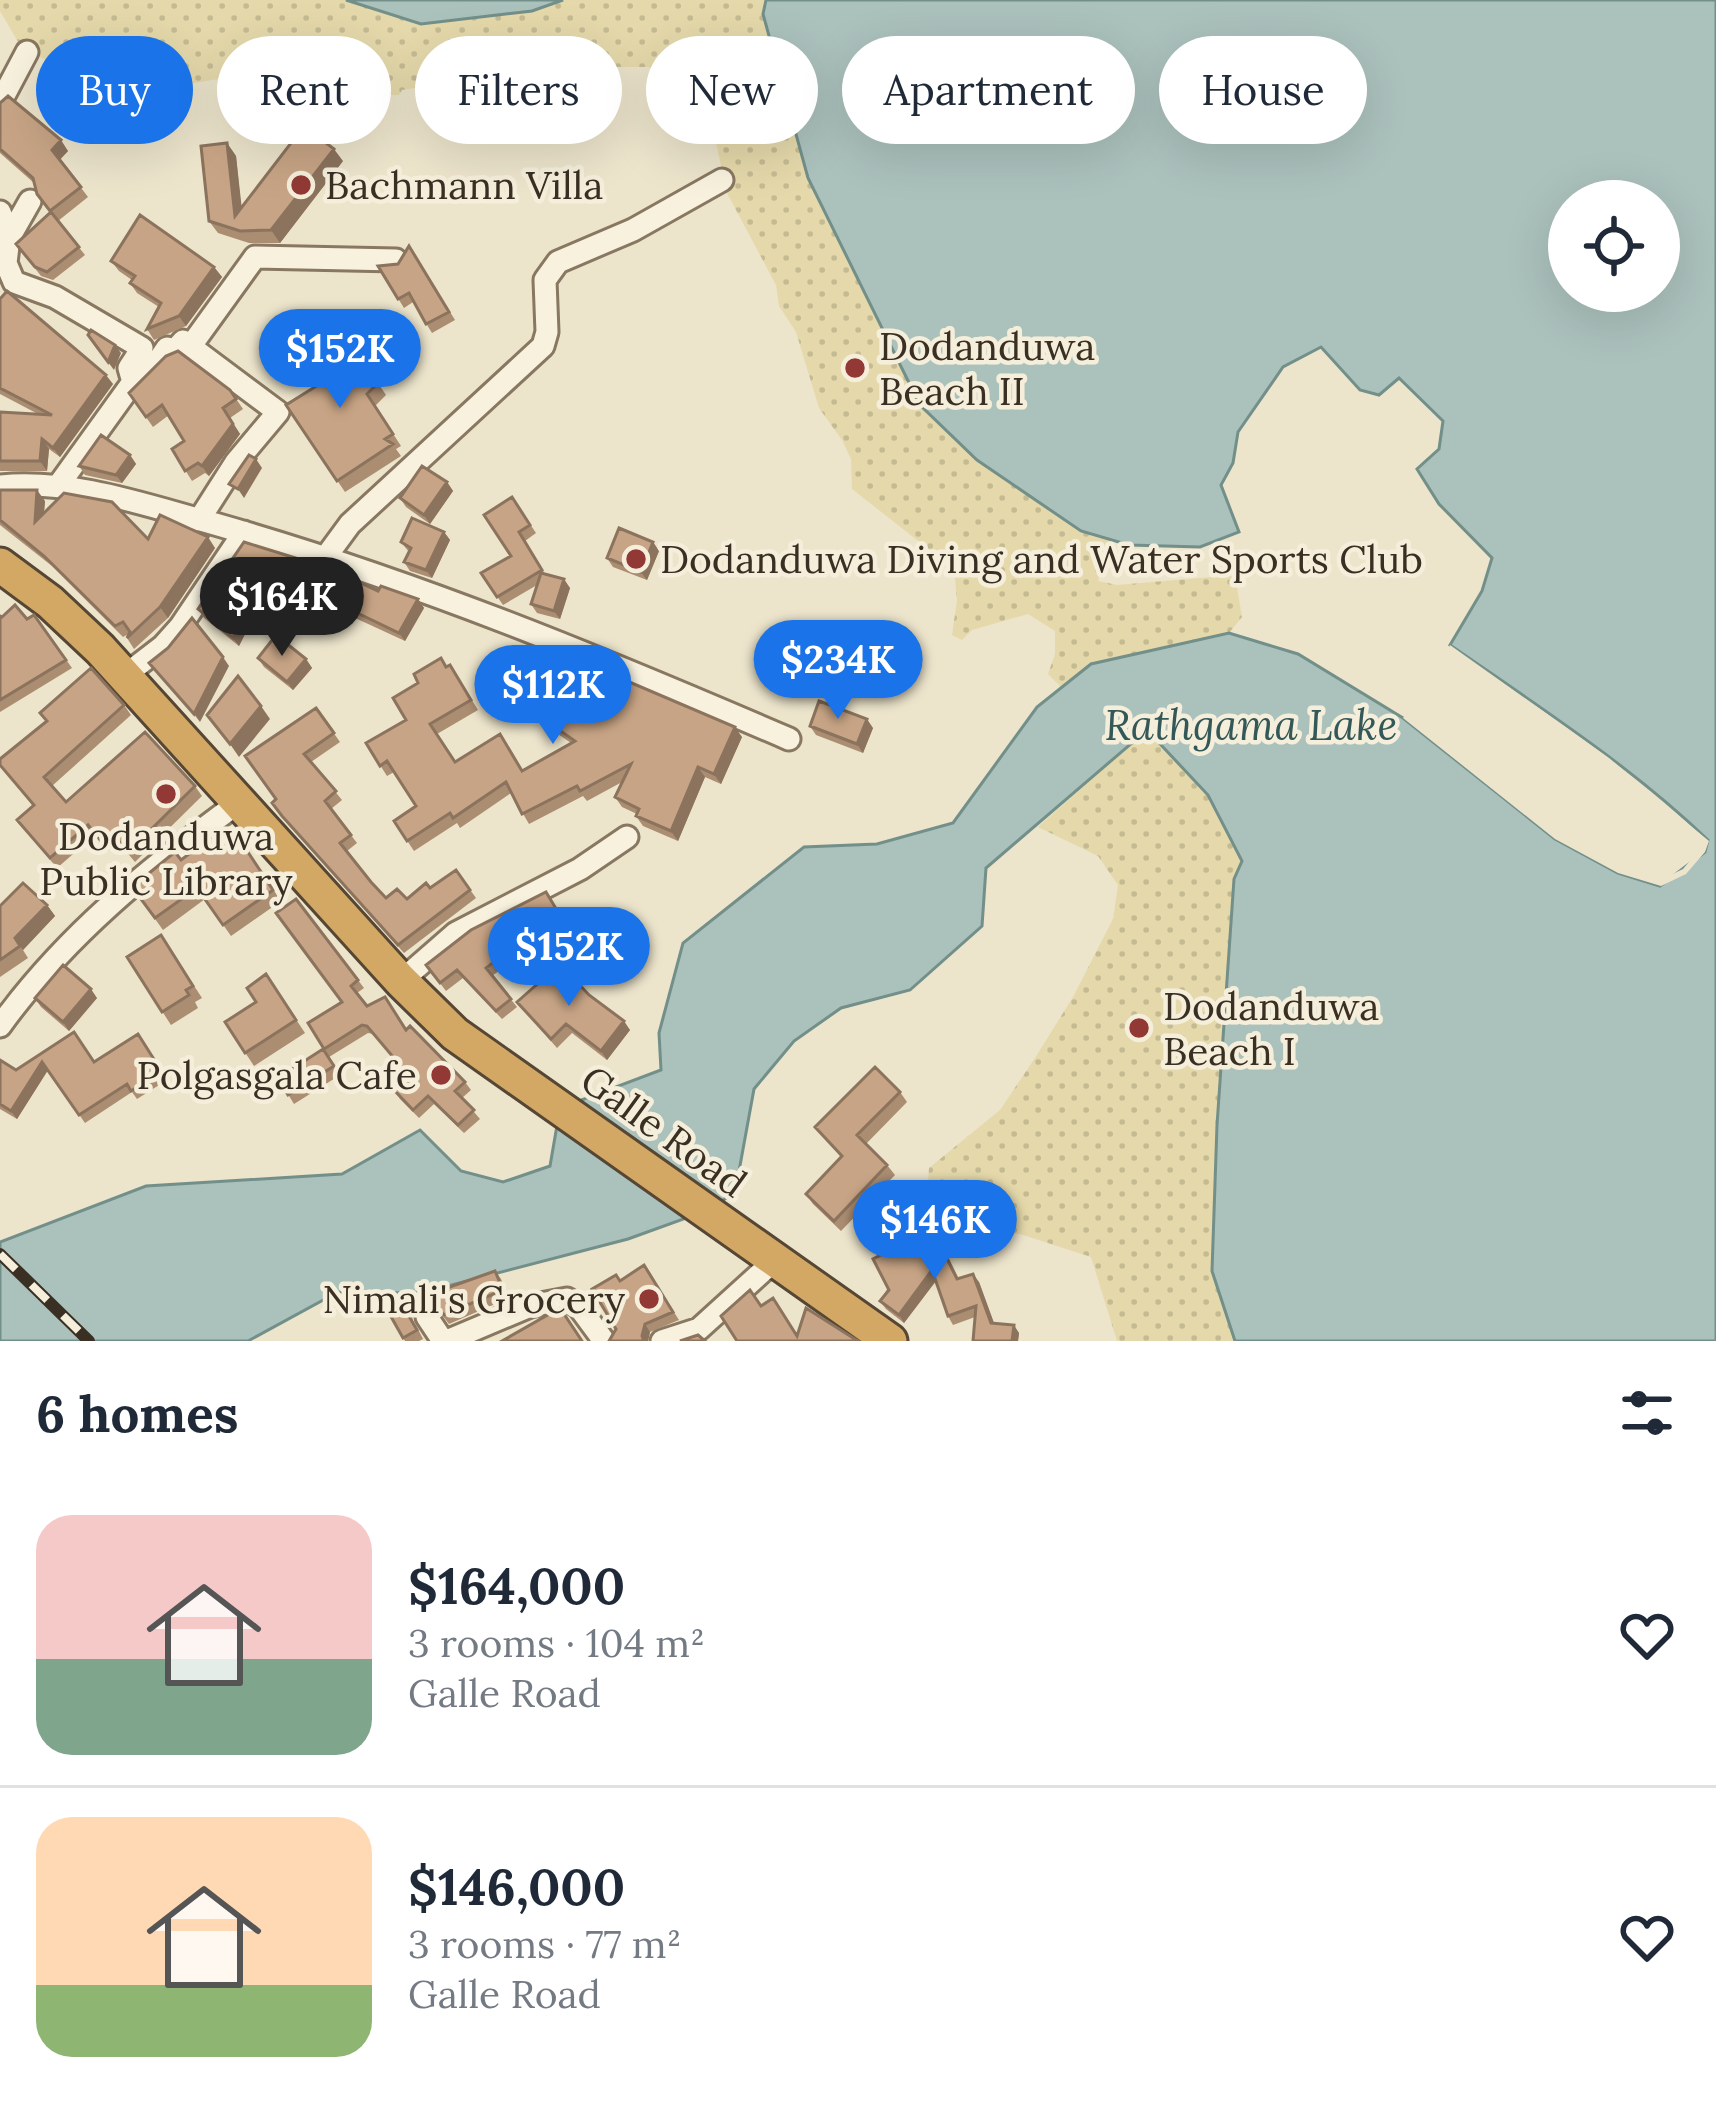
<!DOCTYPE html>
<meta charset="utf-8">
<style>
body{margin:0;font-family:Lora,serif;background:#f2f2f3;color:#1f2937;height:100vh;display:flex;flex-direction:column;font-size:45px;white-space:nowrap}
*{box-sizing:border-box;margin:0}
p{font-size:39px;color:#747a83}
.icon{flex:none;width:66px;height:66px;fill:none;stroke:currentColor;stroke-width:2;stroke-linecap:round;stroke-linejoin:round}
.map{position:relative;height:1341px;overflow:hidden}
.drawer{display:flex;flex-direction:column;background:#fff;flex:1}
.drawer>*{flex:none}
.guide{position:absolute;left:36px;top:36px;width:1644px;height:108px;display:flex;gap:24px}
.tools{position:absolute;left:1548px;top:180px;display:grid;gap:24px}
.tools a{display:grid;place-items:center;width:132px;height:132px;border-radius:50%;background:#fff;box-shadow:0 12px 48px #0002;font-size:60px}
.price{position:absolute;translate:-50% -102px;padding:0 27px;border-radius:42px;background:#1a73e8;color:#fff;font-size:39px;line-height:78px;filter:drop-shadow(0 3px 6px #0008)}
.price::after{content:'';position:absolute;left:50%;top:72px;width:36px;height:27px;margin-left:-18px;background:inherit;clip-path:polygon(0 0,100% 0,50% 100%)}
.price.on{background:#222;color:#fff}
ul{padding:0;list-style:none}
li{display:flex;align-items:center;gap:36px;height:300px;padding:0 36px}
li+li{border-top:3px solid #e0e1e3}
li span{display:grid;place-items:center;flex:none;width:336px;height:240px;border-radius:36px;color:#555}
li>.icon{margin-inline-start:auto}
span .icon{width:144px;height:144px;fill:#fffc;stroke-width:1}
li b{font-size:51px}
h2{display:flex;justify-content:space-between;align-items:center;height:144px;padding:0 36px;font-size:51px}
.chip{padding:0 42px;border-radius:54px;background:#fff;box-shadow:0 12px 48px #0002;font-size:42px;line-height:108px}
.chip.on{background:#1a73e8;color:#fff}
.map>svg:first-child{display:block}
</style>
<div class="map">
<svg width="1716" height="1341" viewBox="0 0 1716 1341">
<defs>
<pattern id="sand-dots" width="8" height="8" patternUnits="userSpaceOnUse" patternTransform="scale(3)"><rect width="8" height="8" fill="#e5d9ab"/><path d="M2 2h.1M6 6h.1" fill="none" stroke="#c5bb93" stroke-width="1.8" stroke-linecap="round"/></pattern>
</defs>
<rect width="100%" height="100%" fill="#ece4cb"/>
<path fill="url(#sand-dots)" d="M 0,0 L 346,0 L 421,24 L 532,11 L 563,0 L 766,0 L 763,14 L 808,178 L 1081,531 L 1111,540 L 1098,581 L 1117,585 L 1235,575 L 1242,617 L 1229,633 L 1091,664 L 1062,688 L 1048,674 L 1055,654 L 1055,631 L 1028,614 L 972,630 L 962,640 L 952,635 L 957,600 L 954,569 L 852,489 L 851,459 L 842,440 L 819,408 L 796,332 L 779,306 L 776,285 L 727,193 L 715,138 L 693,90 L 649,67 L 617,67 L 605,76 L 512,88 L 484,77 L 402,90 L 399,95 L 338,94 L 301,81 L 218,79 L 154,90 L 123,88 L 77,76 L 21,47 L 0,11 Z
M 1147,730 L 1208,795 L 1242,861 L 1234,879 L 1217,1125 L 1212,1271 L 1235,1341 L 1117,1341 L 1091,1257 L 1020,1234 L 956,1229 L 928,1181 L 929,1168 L 1000,1110 L 1035,1058 L 1073,997 L 1113,919 L 1118,885 L 1098,856 L 1038,827 Z"/>
<path fill="#abc1bc" stroke="#728f89" stroke-width="3" fill-rule="evenodd" d="M 346,0 L 563,0 L 532,11 L 421,24 Z
M 766,0 L 1716,0 L 1716,1341 L 1235,1341 L 1212,1271 L 1217,1125 L 1234,879 L 1242,861 L 1208,795 L 1147,730 L 986,868 L 982,926 L 910,990 L 841,1008 L 794,1041 L 754,1089 L 735,1193 L 703,1212 L 628,1239 L 421,1293 L 338,1292 L 248,1341 L 0,1341 L 0,1242 L 146,1186 L 342,1174 L 420,1130 L 461,1171 L 503,1182 L 550,1166 L 560,1108 L 661,1070 L 659,1033 L 683,943 L 804,847 L 877,844 L 953,823 L 1037,707 L 1091,664 L 1229,633 L 1298,654 L 1403,718 L 1555,839 L 1618,873 L 1660,886 L 1705,852 L 1708,840 C 1631,766 1538,706 1450,645 L 1482,591 L 1492,558 L 1439,504 L 1417,469 L 1439,449 L 1443,421 L 1399,378 L 1379,395 L 1360,390 L 1321,347 L 1283,367 L 1238,432 L 1233,463 L 1221,485 L 1239,532 L 1200,547 L 1129,545 L 1081,531 L 977,460 L 920,405 L 808,178 L 763,14 ZM 1569,201 L 1659,201 L 1659,291 L 1569,291 Z"/>
<path fill="#ece4cb" d="M 1450,645 L 1609,758 L 1709,841 L 1705,852 L 1686,874 L 1661,886 L 1618,873 L 1555,839 L 1403,718 L 1407,713 L 1559,834 L 1620,867 L 1660,880 L 1683,869 L 1700,849 L 1702,842 L 1685,826 L 1605,763 L 1448,651 Z"/>
<g fill="none" stroke-linecap="round" stroke-linejoin="round">
<defs>
<path id="minor" d="M 0,103 L 27,52
M 0,212 L 9,238 L 6,263 L 14,282 L 55,297 L 142,348 L 129,368 L 133,382
M 9,238 L 30,201
M 190,347 L 255,257 L 396,260
M 0,486 C 73,479 145,505 215,524 C 413,580 601,658 789,739
M 58,486 L 133,382 L 152,370 L 167,348 L 174,351 L 183,341 L 278,412 L 236,462 L 199,520
M 325,558 L 350,524 L 543,346 L 547,332 L 545,280 L 558,262 L 633,230 L 722,180
M 124,676 L 163,646 L 180,627 L 244,532
M 401,981 L 456,933 L 580,869 L 627,837
M 0,1026 C 65,936 149,868 238,803
M 427,1317 L 443,1341
M 447,1341 L 530,1306 L 567,1299 L 579,1307 L 604,1341
M 662,1341 L 699,1329 L 774,1261"/>
<path id="highway" d="M 0,565 L 50,602 L 100,649 L 401,981 L 455,1034 L 890,1341"/>
</defs>
<use href="#minor" stroke="#887761" stroke-width="27"/>
<use href="#highway" stroke="#564634" stroke-width="39"/>
<use href="#minor" stroke="#f7f1de" stroke-width="21"/>
<use href="#highway" stroke="#d3a865" stroke-width="33"/>
<defs>
<path id="rail" d="M 0,1254 L 89,1341"/>
</defs>
<use href="#rail" stroke="#3a2f23" stroke-width="12"/>
<use href="#rail" stroke="#f4eedb" stroke-width="8" stroke-dasharray="22" stroke-linecap="butt"/>
</g>
<path fill="#ab8d72" d="M 0,103 L 68,151 L 60,160 L 88,197 L 58,221 L 85,255 L 53,280 L 41,276 L 16,244 L 51,213 L 37,194 L 34,183 L 0,153 Z
M 227,143 L 236,156 L 241,207 L 343,161 L 280,243 L 249,243 L 218,233 L 209,221 Z
M 415,255 L 455,320 L 432,333 L 413,302 L 404,308 L 378,266 L 398,264 Z
M 111,261 L 214,267 L 222,277 L 186,326 L 154,340 L 147,329 L 159,307 L 137,293 L 130,283 L 132,280 L 119,271 Z
M 0,299 L 113,384 L 60,457 L 49,449 L 47,471 L 0,471 L 0,412 L 38,414 L 0,394 Z
M 328,357 L 378,383 L 386,395 L 375,406 L 401,446 L 396,449 L 401,456 L 345,492 L 286,405 L 318,385 Z
M 230,390 L 243,409 L 230,418 L 240,434 L 209,476 L 205,473 L 192,481 L 172,449 L 184,441 L 169,415 L 153,427 L 129,393 Z
M 130,455 L 136,464 L 122,483 L 85,475 L 79,466 Z
M 447,482 L 453,491 L 430,524 L 406,507 L 400,498 Z
M 0,490 L 45,501 L 44,513 L 148,539 L 215,548 L 168,618 L 134,649 L 127,638 L 130,633 L 123,637 L 52,566 L 0,525 Z
M 512,497 L 536,533 L 525,541 L 545,574 L 570,588 L 560,619 L 537,613 L 531,604 L 537,585 L 503,605 L 481,573 L 511,556 Z
M 444,532 L 450,540 L 432,578 L 410,571 L 404,562 L 409,552 L 401,542 Z
M 244,542 L 378,591 L 418,599 L 424,608 L 405,641 L 327,605 L 317,635 L 247,611 L 252,620 L 239,646 L 204,618 L 198,609 Z
M 653,542 L 659,551 L 647,580 L 613,567 L 607,558 Z
M 34,615 L 72,668 L 0,712 L 0,616 L 2,617 L 27,619 Z
M 258,658 L 306,659 L 312,668 L 293,690 L 264,667 Z
M 450,665 L 478,710 L 437,734 L 455,762 L 523,770 L 571,743 L 532,716 L 525,706 L 551,689 L 742,737 L 721,784 L 705,777 L 678,841 L 643,826 L 636,816 L 637,814 L 622,807 L 615,797 L 622,782 L 587,801 L 583,796 L 529,824 L 511,793 L 460,828 L 457,823 L 414,851 L 394,821 L 416,806 L 394,772 L 387,776 L 366,743 L 406,720 Z
M 124,705 L 131,715 L 52,786 L 66,802 L 195,786 L 202,796 L 135,862 L 119,843 L 108,851 L 95,835 L 57,868 L 17,820 L 33,806 L 0,765 L 46,722 L 40,713 Z
M 316,708 L 340,742 L 311,762 L 342,800 L 331,809 L 357,843 L 347,851 L 371,882 L 386,898 L 407,899 L 430,888 L 456,870 L 476,898 L 404,953 L 288,824 L 272,803 L 276,800 Z
M 810,726 L 873,728 L 863,753 L 816,735 Z
M 238,837 L 281,901 L 231,936 L 205,899 L 163,930 L 132,887 L 181,860 L 221,849 Z
M 296,899 L 364,988 L 357,993 L 367,1006 L 406,1030 L 465,1082 L 471,1090 L 462,1098 L 480,1119 L 464,1133 L 434,1104 L 419,1118 L 400,1099 L 395,1091 L 409,1077 L 373,1034 L 368,1033 L 329,1057 L 308,1023 L 342,1002 Z
M 47,905 L 55,916 L 23,950 L 28,958 L 0,977 L 0,906 Z
M 576,925 L 582,934 L 589,960 L 563,967 L 589,995 L 630,1030 L 607,1060 L 572,1033 L 557,1048 L 517,1002 L 554,969 L 548,961 L 542,939 L 492,976 L 517,1007 L 502,1019 L 463,978 L 446,991 L 426,965 L 471,930 L 568,927 Z
M 161,935 L 202,998 L 195,1002 L 198,1008 L 171,1025 L 127,957 Z
M 266,974 L 305,1033 L 254,1066 L 225,1022 L 256,1002 Z
M 35,998 L 97,998 L 69,1031 L 41,1007 Z
M 138,1034 L 167,1080 L 137,1099 L 132,1092 L 85,1123 L 48,1070 L 17,1119 L 0,1109 L 0,1060 L 16,1070 L 95,1062 Z
M 323,1049 L 340,1075 L 294,1104 L 278,1078 Z
M 900,1092 L 907,1102 L 866,1144 L 887,1165 L 895,1175 L 841,1231 L 813,1204 L 806,1194 L 841,1157 L 815,1127 Z
M 931,1222 L 959,1279 L 979,1282 L 994,1324 L 1019,1333 L 1018,1341 L 973,1341 L 975,1317 L 953,1325 L 948,1316 L 936,1281 L 904,1323 L 886,1309 L 880,1301 L 920,1235 Z
M 644,1265 L 679,1320 L 650,1332 L 648,1341 L 609,1341 L 616,1329 L 620,1281 Z
M 495,1271 L 501,1279 L 509,1298 L 449,1324 L 427,1295 Z
M 407,1294 L 416,1307 L 412,1319 L 423,1339 L 419,1341 L 405,1341 L 385,1306 Z"/>
<path fill="#8b735d" d="M 61,140 L 68,151 L 59,160 L 52,150 Z
M 227,143 L 236,156 L 244,228 L 235,216 Z
M 334,149 L 343,161 L 280,243 L 271,230 Z
M 214,267 L 222,277 L 186,326 L 179,316 Z
M 115,345 L 121,353 L 114,370 L 108,362 Z
M 106,375 L 113,384 L 60,457 L 53,448 Z
M 223,408 L 240,434 L 209,476 L 202,466 Z
M 42,439 L 49,449 L 47,471 L 40,461 Z
M 130,455 L 136,464 L 122,483 L 116,475 Z
M 256,459 L 262,468 L 244,498 L 238,489 Z
M 447,482 L 453,491 L 430,524 L 424,515 Z
M 37,490 L 45,501 L 42,533 L 35,522 Z
M 444,532 L 450,540 L 432,578 L 426,570 Z
M 208,537 L 215,548 L 168,618 L 160,607 Z
M 653,542 L 659,551 L 647,580 L 641,572 Z
M 564,579 L 570,588 L 560,619 L 554,611 Z
M 322,596 L 327,605 L 317,635 L 311,626 Z
M 418,599 L 424,608 L 405,641 L 399,633 Z
M 247,611 L 252,620 L 239,646 L 233,638 Z
M 223,657 L 229,666 L 200,722 L 194,714 Z
M 306,659 L 312,668 L 293,690 L 287,682 Z
M 261,706 L 270,719 L 239,757 L 230,744 Z
M 867,719 L 873,728 L 863,753 L 857,744 Z
M 735,727 L 742,737 L 721,784 L 714,774 Z
M 698,767 L 705,777 L 678,841 L 671,831 Z
M 47,905 L 55,916 L 23,950 L 15,938 Z
M 576,925 L 582,934 L 589,960 L 583,951 Z
M 91,989 L 97,998 L 69,1031 L 63,1022 Z
M 624,1021 L 630,1030 L 607,1060 L 601,1051 Z
M 42,1062 L 48,1070 L 17,1119 L 11,1111 Z
M 932,1270 L 938,1278 L 904,1323 L 899,1315 Z
M 973,1274 L 979,1282 L 997,1331 L 991,1323 Z
M 410,1299 L 416,1307 L 412,1319 L 423,1339 L 406,1311 Z
M 645,1324 L 650,1332 L 648,1341 L 645,1341 L 642,1336 Z
M 1014,1325 L 1019,1333 L 1018,1341 L 1012,1341 Z"/>
<path fill="#c7a485" stroke="#8b735d" stroke-width="3" d="M 8,96 L 61,140 L 52,150 L 81,187 L 50,211 L 37,194 L 33,178 L 0,149 L 0,103 Z
M 304,126 L 334,149 L 271,230 L 240,231 L 209,221 L 201,146 L 227,143 L 235,216 Z
M 51,212 L 79,247 L 47,272 L 35,267 L 16,244 Z
M 140,215 L 214,267 L 179,316 L 147,329 L 161,303 L 130,283 L 135,276 L 111,261 Z
M 409,246 L 449,312 L 426,324 L 409,293 L 398,299 L 378,266 L 398,264 Z
M 7,291 L 106,375 L 53,448 L 42,439 L 40,461 L 0,461 L 0,412 L 52,415 L 0,388 L 0,299 Z
M 91,330 L 115,345 L 108,362 L 88,335 Z
M 314,338 L 328,357 L 345,347 L 378,383 L 367,394 L 393,434 L 385,439 L 393,444 L 337,481 L 286,405 L 318,385 L 296,351 Z
M 178,351 L 230,390 L 236,399 L 223,408 L 233,424 L 202,466 L 198,463 L 185,471 L 172,449 L 184,441 L 162,405 L 146,417 L 129,393 L 166,356 Z
M 101,435 L 130,455 L 116,475 L 79,466 Z
M 249,455 L 256,459 L 238,489 L 229,484 Z
M 422,466 L 447,482 L 424,515 L 400,498 Z
M 0,490 L 37,490 L 35,522 L 64,493 L 112,502 L 148,539 L 160,515 L 208,537 L 160,607 L 127,638 L 130,632 L 123,622 L 115,626 L 44,556 L 0,520 Z
M 512,497 L 530,525 L 519,532 L 542,570 L 497,597 L 481,573 L 511,556 L 484,515 Z
M 412,518 L 444,532 L 426,570 L 404,562 L 411,548 L 401,542 Z
M 619,528 L 653,542 L 641,572 L 607,558 Z
M 244,542 L 331,569 L 378,591 L 381,586 L 418,599 L 399,633 L 322,596 L 311,626 L 232,600 L 247,611 L 233,638 L 198,609 Z
M 541,573 L 564,579 L 554,611 L 531,604 Z
M 15,605 L 27,619 L 34,615 L 66,660 L 0,700 L 0,616 L 2,617 Z
M 192,618 L 223,657 L 194,714 L 149,663 L 168,648 Z
M 276,635 L 306,659 L 287,682 L 258,658 Z
M 566,655 L 735,727 L 714,774 L 698,767 L 671,831 L 636,816 L 639,809 L 615,797 L 631,764 L 580,791 L 577,786 L 522,814 L 506,782 L 453,818 L 450,813 L 407,841 L 394,821 L 416,806 L 387,761 L 380,766 L 366,743 L 406,720 L 393,698 L 418,683 L 414,674 L 441,658 L 446,667 L 450,665 L 471,700 L 430,724 L 455,762 L 500,734 L 522,771 L 575,741 L 525,706 L 542,683 L 551,689 Z
M 91,668 L 124,705 L 44,777 L 66,802 L 145,732 L 195,786 L 128,852 L 112,833 L 101,841 L 88,825 L 50,858 L 17,820 L 34,805 L 0,765 L 0,759 L 47,721 L 40,713 Z
M 238,676 L 261,706 L 230,744 L 207,715 Z
M 819,701 L 867,719 L 857,744 L 810,726 Z
M 316,708 L 334,733 L 304,754 L 336,791 L 325,801 L 351,835 L 340,843 L 371,882 L 386,898 L 397,889 L 407,899 L 426,883 L 430,888 L 456,870 L 470,890 L 398,945 L 282,816 L 272,803 L 276,799 L 245,756 Z
M 212,837 L 221,849 L 238,837 L 273,890 L 223,925 L 197,888 L 155,918 L 132,887 L 175,852 L 181,860 Z
M 23,883 L 47,905 L 15,938 L 20,946 L 0,960 L 0,906 Z
M 546,892 L 567,927 L 576,925 L 583,951 L 548,961 L 539,928 L 486,968 L 511,999 L 496,1011 L 457,970 L 440,983 L 426,965 L 471,930 Z
M 296,899 L 358,980 L 351,986 L 367,1006 L 385,997 L 406,1030 L 410,1026 L 465,1082 L 455,1091 L 474,1110 L 458,1125 L 428,1096 L 413,1110 L 395,1091 L 410,1077 L 367,1026 L 362,1025 L 324,1049 L 308,1023 L 342,1002 L 276,913 Z
M 161,935 L 193,986 L 186,990 L 189,995 L 162,1012 L 127,957 Z
M 560,964 L 589,995 L 624,1021 L 601,1051 L 566,1024 L 551,1039 L 517,1002 Z
M 63,965 L 91,989 L 63,1022 L 35,998 Z
M 266,974 L 296,1020 L 245,1053 L 225,1022 L 256,1002 L 247,988 Z
M 74,1032 L 94,1062 L 138,1034 L 162,1072 L 131,1091 L 127,1084 L 79,1115 L 42,1062 L 11,1111 L 0,1104 L 0,1060 L 16,1070 Z
M 323,1049 L 334,1066 L 288,1095 L 278,1078 Z
M 875,1067 L 900,1092 L 857,1135 L 887,1165 L 834,1221 L 806,1194 L 842,1156 L 815,1127 Z
M 925,1214 L 957,1279 L 973,1274 L 991,1323 L 1014,1325 L 1012,1341 L 973,1341 L 976,1306 L 948,1316 L 932,1270 L 899,1315 L 880,1301 L 889,1290 L 873,1259 L 920,1235 L 914,1219 Z
M 644,1265 L 673,1312 L 645,1324 L 642,1336 L 644,1341 L 609,1341 L 616,1329 L 592,1289 L 616,1275 L 620,1281 Z
M 495,1271 L 503,1290 L 444,1315 L 427,1295 Z
M 750,1290 L 761,1306 L 773,1298 L 797,1336 L 806,1308 L 858,1341 L 737,1341 L 721,1316 Z
M 407,1294 L 410,1299 L 406,1311 L 417,1330 L 403,1338 L 385,1306 Z
M 560,1308 L 582,1341 L 502,1341 Z
M 698,1335 L 705,1341 L 680,1341 Z"/>
<g fill="#923935" stroke="#f4eedb" stroke-width="4.5">
<circle cx="301" cy="185" r="12"/>
<circle cx="855" cy="368" r="12"/>
<circle cx="636" cy="559" r="12"/>
<circle cx="166" cy="794" r="12"/>
<circle cx="1139" cy="1028" r="12"/>
<circle cx="441" cy="1075" r="12"/>
<circle cx="649" cy="1299" r="12"/>
</g>
<g text-anchor="middle" stroke-width="9" stroke-linejoin="round" paint-order="stroke">
<g font-size="39" fill="#3a2f23" stroke="#f4eedb" text-anchor="start">
<text x="325" y="199">Bachmann Villa</text>
<text x="879" y="360">Dodanduwa<tspan x="879" dy="45">Beach II</tspan></text>
<text x="660" y="573">Dodanduwa Diving and Water Sports Club</text>
<text x="166" y="850" text-anchor="middle">Dodanduwa<tspan x="166" dy="45">Public Library</tspan></text>
<text x="1163" y="1020">Dodanduwa<tspan x="1163" dy="45">Beach I</tspan></text>
<text x="417" y="1089" text-anchor="end">Polgasgala Cafe</text>
<text x="625" y="1313" text-anchor="end">Nimali's Grocery</text>
</g>
<g font-size="39" fill="#3a2f23" stroke="#f4eedb">
<text transform="translate(664 1131) rotate(36)" y="14">Galle Road</text>
</g>
<g font-size="42" font-style="italic" fill="#335858" stroke="#f4eedb">
<text x="1251" y="740">Rathgama Lake</text>
</g>
</g>
</svg>
<div class="tools">
<a><svg class="icon" aria-label="locate" viewBox="0 0 24 24"><circle cx="12" cy="12" r="6"/><path d="M12 2v4M12 18v4M2 12h4M18 12h4"/></svg></a>
</div>
<b class="price" style="left:340px;top:411px">$152K</b>
<b class="price on" style="left:282px;top:659px">$164K</b>
<b class="price" style="left:838px;top:722px">$234K</b>
<b class="price" style="left:553px;top:747px">$112K</b>
<b class="price" style="left:569px;top:1009px">$152K</b>
<b class="price" style="left:935px;top:1282px">$146K</b>
<div class="guide">
<a class="chip on">Buy</a>
<a class="chip">Rent</a>
<a class="chip">Filters</a>
<a class="chip">New</a>
<a class="chip">Apartment</a>
<a class="chip">House</a>
</div>
</div>
<section class="drawer">
<h2>6 homes<svg class="icon" aria-label="filters" viewBox="0 0 24 24"><path d="M4 7h16M4 17h16"/><circle cx="9" cy="7" r="2"/><circle cx="15" cy="17" r="2"/></svg></h2>
<ul>
<li><span style="background:linear-gradient(#f6c9c9 60%,#7fa58c 0)"><svg class="icon" aria-label="home" viewBox="0 0 24 24"><path d="M3 11l9-7 9 7M6 9v11h12V9"/></svg></span><div><b>$164,000</b><p>3 rooms · 104 m²</p><p>Galle Road</p></div><svg class="icon" aria-label="heart" viewBox="0 0 24 24"><path d="M12 20l-8-8c-3-5 5-10 8-4 3-6 11-1 8 4z"/></svg></li>
<li><span style="background:linear-gradient(#ffd9b3 70%,#8fb573 0)"><svg class="icon" aria-label="home" viewBox="0 0 24 24"><path d="M3 11l9-7 9 7M6 9v11h12V9"/></svg></span><div><b>$146,000</b><p>3 rooms · 77 m²</p><p>Galle Road</p></div><svg class="icon" aria-label="heart" viewBox="0 0 24 24"><path d="M12 20l-8-8c-3-5 5-10 8-4 3-6 11-1 8 4z"/></svg></li>
</ul>
</section>
